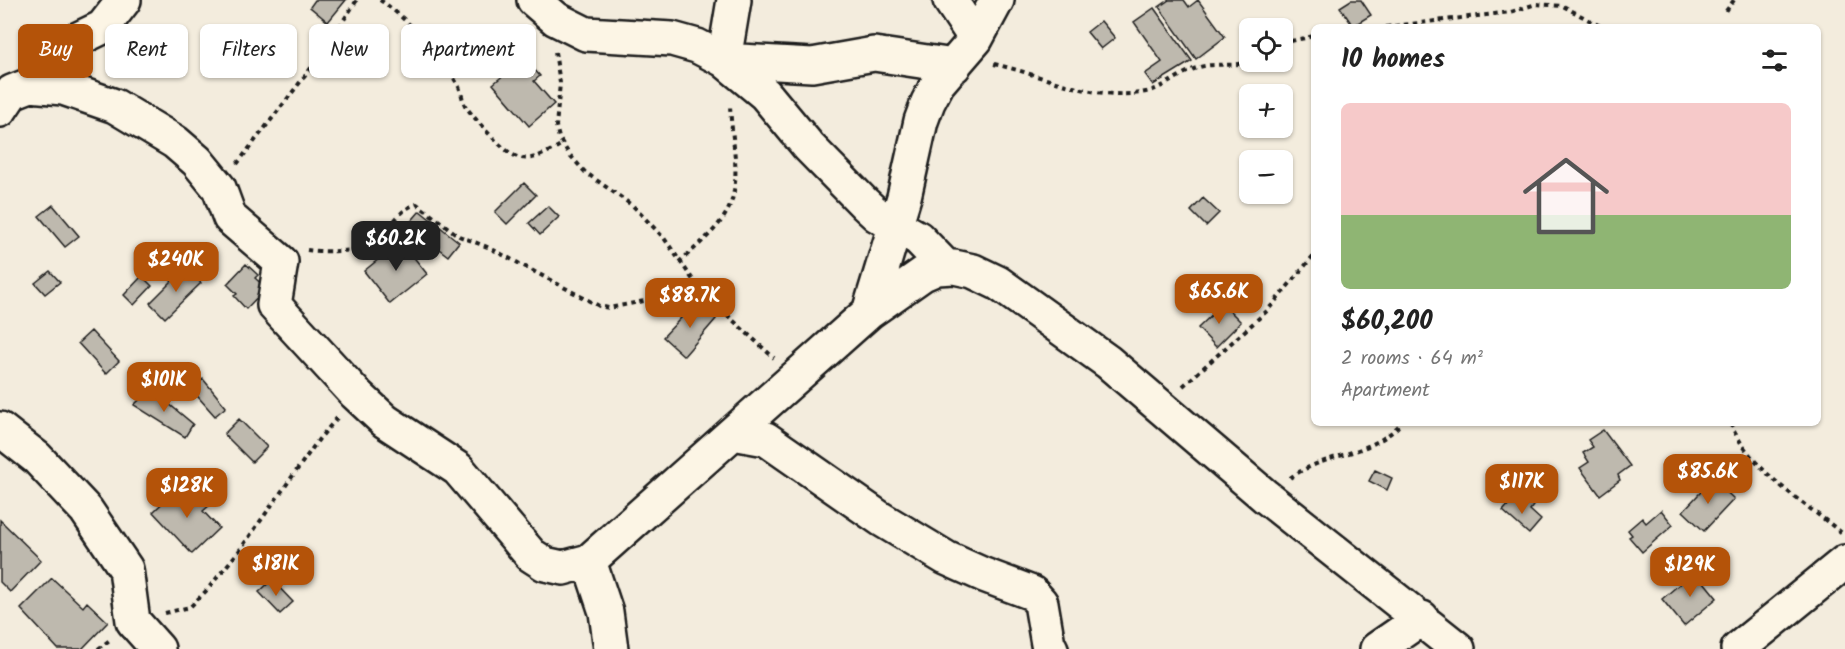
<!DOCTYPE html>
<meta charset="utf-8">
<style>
body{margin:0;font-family:Kalam,sans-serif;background:#f6f6f6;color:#222;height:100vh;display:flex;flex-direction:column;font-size:22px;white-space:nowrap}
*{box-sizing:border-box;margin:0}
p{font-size:20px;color:#767676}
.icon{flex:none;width:33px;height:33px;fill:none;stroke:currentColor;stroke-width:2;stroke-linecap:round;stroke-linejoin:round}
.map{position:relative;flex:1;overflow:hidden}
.panel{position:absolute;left:1311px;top:24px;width:510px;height:402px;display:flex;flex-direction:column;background:#fff;border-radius:9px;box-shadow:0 2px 4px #0004}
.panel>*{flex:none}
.top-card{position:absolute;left:18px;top:24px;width:570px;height:54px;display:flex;gap:12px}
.tools{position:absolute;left:1239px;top:18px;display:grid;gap:12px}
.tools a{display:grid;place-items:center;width:54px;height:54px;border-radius:9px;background:#fff;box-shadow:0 2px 4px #0004;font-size:30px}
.price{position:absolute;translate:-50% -51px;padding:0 14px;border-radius:12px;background:#b45309;color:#fff;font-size:20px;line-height:39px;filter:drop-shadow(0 2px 3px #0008)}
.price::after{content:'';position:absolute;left:50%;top:36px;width:18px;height:14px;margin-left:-9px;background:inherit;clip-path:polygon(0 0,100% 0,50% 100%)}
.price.selected{background:#222;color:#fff}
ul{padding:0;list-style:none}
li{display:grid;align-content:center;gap:12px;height:318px;padding:0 30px}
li+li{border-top:2px solid #e0e0e0}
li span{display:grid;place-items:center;height:186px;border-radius:9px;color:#555}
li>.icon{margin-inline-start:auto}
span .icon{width:108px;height:108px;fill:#fffc;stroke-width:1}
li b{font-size:26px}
h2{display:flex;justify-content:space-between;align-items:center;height:72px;padding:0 30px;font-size:26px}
.chip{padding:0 21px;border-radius:9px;background:#fff;box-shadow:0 2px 4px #0004;font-size:21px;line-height:54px}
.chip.selected{background:#b45309;color:#fff}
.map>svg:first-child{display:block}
</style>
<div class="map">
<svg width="1845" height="649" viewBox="0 0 1845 649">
<rect width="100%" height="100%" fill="#f3ecdd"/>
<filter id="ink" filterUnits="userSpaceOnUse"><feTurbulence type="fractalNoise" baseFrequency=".0167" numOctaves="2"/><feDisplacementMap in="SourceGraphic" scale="12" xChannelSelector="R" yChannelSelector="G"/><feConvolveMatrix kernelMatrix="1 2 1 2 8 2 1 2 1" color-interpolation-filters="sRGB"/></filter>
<g filter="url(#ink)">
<path fill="#beb9ae" stroke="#1c1c1c" stroke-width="1.5" d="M 315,0 L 346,0 L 328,22 L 310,7 Z
M 1169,0 L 1184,0 L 1189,7 L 1198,0 L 1225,37 L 1196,59 L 1159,7 Z
M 1351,0 L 1361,0 L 1371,15 L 1353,26 L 1340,7 Z
M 1154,8 L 1192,61 L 1153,85 L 1145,74 L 1162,62 L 1134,22 Z
M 1101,21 L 1115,38 L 1101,49 L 1087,32 Z
M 524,58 L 540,76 L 534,81 L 554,104 L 529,126 L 493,84 Z
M 524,183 L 536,195 L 507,224 L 495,212 Z
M 1203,198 L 1219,213 L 1206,226 L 1191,211 Z
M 53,205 L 79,236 L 65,247 L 39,216 Z
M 548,206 L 559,217 L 540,235 L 529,223 Z
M 420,211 L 459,242 L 448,256 L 408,225 Z
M 401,241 L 427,274 L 390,304 L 364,271 Z
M 246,264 L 258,275 L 255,278 L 266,288 L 246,309 L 234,296 L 237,294 L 227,284 Z
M 186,267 L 201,283 L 165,318 L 150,303 Z
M 50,271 L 60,282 L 45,294 L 35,283 Z
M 142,276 L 152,286 L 134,305 L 124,295 Z
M 696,302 L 716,319 L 684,356 L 663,337 Z
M 1223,304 L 1241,322 L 1216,347 L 1198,328 Z
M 91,331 L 119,361 L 106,374 L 78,343 Z
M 203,379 L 226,407 L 215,416 L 191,389 Z
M 151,389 L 193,424 L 185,437 L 134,405 Z
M 239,419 L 267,447 L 252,462 L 224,434 Z
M 1603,430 L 1630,466 L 1618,475 L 1620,480 L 1600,495 L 1580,468 L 1589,462 L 1583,453 L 1593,447 L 1588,440 Z
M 1375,470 L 1392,478 L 1387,490 L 1369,481 Z
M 1713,479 L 1734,499 L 1704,531 L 1683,511 Z
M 179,487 L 188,497 L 195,489 L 210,505 L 203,511 L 219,528 L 192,554 L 153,512 Z
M 1515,497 L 1521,502 L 1524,499 L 1533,506 L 1530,510 L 1541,520 L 1529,534 L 1503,511 Z
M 1661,510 L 1673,525 L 1642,552 L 1629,537 L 1632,535 L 1628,530 L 1642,518 L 1646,523 Z
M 0,520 L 41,560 L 10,592 L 0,582 Z
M 1695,571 L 1717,598 L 1684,626 L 1662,599 Z
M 52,578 L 83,607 L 87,602 L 108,622 L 82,649 L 58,649 L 21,609 Z
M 272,580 L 293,602 L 280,614 L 259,592 Z"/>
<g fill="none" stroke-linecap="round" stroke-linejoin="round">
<defs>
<path id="street" d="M 534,0 L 556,19 L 586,34 L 672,39 L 697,46 L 724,60 L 765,94 L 809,147 L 865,204 L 877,215 L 918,238 L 946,267
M 734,0 L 724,60 L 812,65 L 874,54 L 954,66
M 950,0 L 976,39
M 50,86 L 54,74 L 76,40 L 103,27 L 124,0
M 0,110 L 12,92 L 30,85 L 63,88 L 115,106 L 175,142 L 197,161 L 219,188 L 230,218 L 281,262 L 274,305 L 355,393 L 385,421 L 458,469 L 531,555 L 545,564 L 563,568 L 589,561 L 869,312 L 923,274 L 937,268 L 954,267 L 973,271 L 998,283 L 1108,362 L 1265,496 L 1458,649
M 869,312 L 904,197 L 921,121 L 928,102 L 938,83 L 976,39 L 997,0
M 0,429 L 37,458 L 86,510 L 126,569 L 133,621 L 158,649
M 733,433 L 766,439 L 881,519 L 946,558 L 984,575 L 1032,593 L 1041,603 L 1048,644 L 1051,649
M 589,561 L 606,612 L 611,649
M 1377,649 L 1422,618
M 1738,649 L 1845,562"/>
</defs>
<use href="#street" stroke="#1c1c1c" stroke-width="38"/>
<path stroke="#1c1c1c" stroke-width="4" stroke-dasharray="4.5 4.5" stroke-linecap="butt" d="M 380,0 C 407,18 442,57 458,85 C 462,92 462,101 466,107 C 475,119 502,150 515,156 C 531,164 549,151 563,144
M 1726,11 L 1734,0
M 1386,27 L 1511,12 L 1536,4 L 1563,6 L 1602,27
M 1282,43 L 1314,36
M 555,52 L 560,83 L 556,126 L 559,138 L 569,154 L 585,172 L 633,206 L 664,238 L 700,290 L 774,358
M 994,64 C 1044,75 1094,102 1146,92 C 1165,88 1181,72 1200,67 C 1217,62 1233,68 1250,61
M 237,164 L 318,59 L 357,0
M 307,250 C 322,252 365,253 376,242 C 389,231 399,208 417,204 L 459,236 L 490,248 L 599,306 L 609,308 L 700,290
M 679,262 C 697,246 723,226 731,203 C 741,173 731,135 730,105
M 1183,386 L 1267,311 L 1314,255
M 1730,423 C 1752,472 1802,501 1842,533
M 1290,478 C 1326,452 1373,456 1401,423
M 165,613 L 190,607 L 206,591 L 239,551 L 319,439 L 337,418
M 98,649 L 111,639"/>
<use href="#street" stroke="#fcf5e5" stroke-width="33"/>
</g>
</g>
</svg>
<div class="tools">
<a><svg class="icon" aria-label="locate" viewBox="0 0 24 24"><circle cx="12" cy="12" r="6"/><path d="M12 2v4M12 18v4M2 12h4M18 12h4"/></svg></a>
<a>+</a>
<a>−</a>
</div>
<b class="price selected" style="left:396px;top:272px">$60.2K</b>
<b class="price" style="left:176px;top:293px">$240K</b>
<b class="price" style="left:1219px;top:325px">$65.6K</b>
<b class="price" style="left:690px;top:329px">$88.7K</b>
<b class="price" style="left:164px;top:413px">$101K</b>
<b class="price" style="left:1708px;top:505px">$85.6K</b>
<b class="price" style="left:1522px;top:515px">$117K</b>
<b class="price" style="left:187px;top:519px">$128K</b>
<b class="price" style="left:276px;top:597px">$181K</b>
<b class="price" style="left:1690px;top:598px">$129K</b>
<div class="top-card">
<a class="chip selected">Buy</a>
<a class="chip">Rent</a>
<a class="chip">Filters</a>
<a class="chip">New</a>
<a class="chip">Apartment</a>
</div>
<section class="panel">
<h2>10 homes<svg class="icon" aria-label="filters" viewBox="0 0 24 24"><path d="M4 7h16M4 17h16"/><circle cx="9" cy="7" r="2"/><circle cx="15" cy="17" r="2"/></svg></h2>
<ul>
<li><span style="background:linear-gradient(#f6c9c9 60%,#8fb573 0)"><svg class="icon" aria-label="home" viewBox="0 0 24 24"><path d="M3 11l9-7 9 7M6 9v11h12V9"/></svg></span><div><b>$60,200</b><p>2 rooms · 64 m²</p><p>Apartment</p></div></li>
</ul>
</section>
</div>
